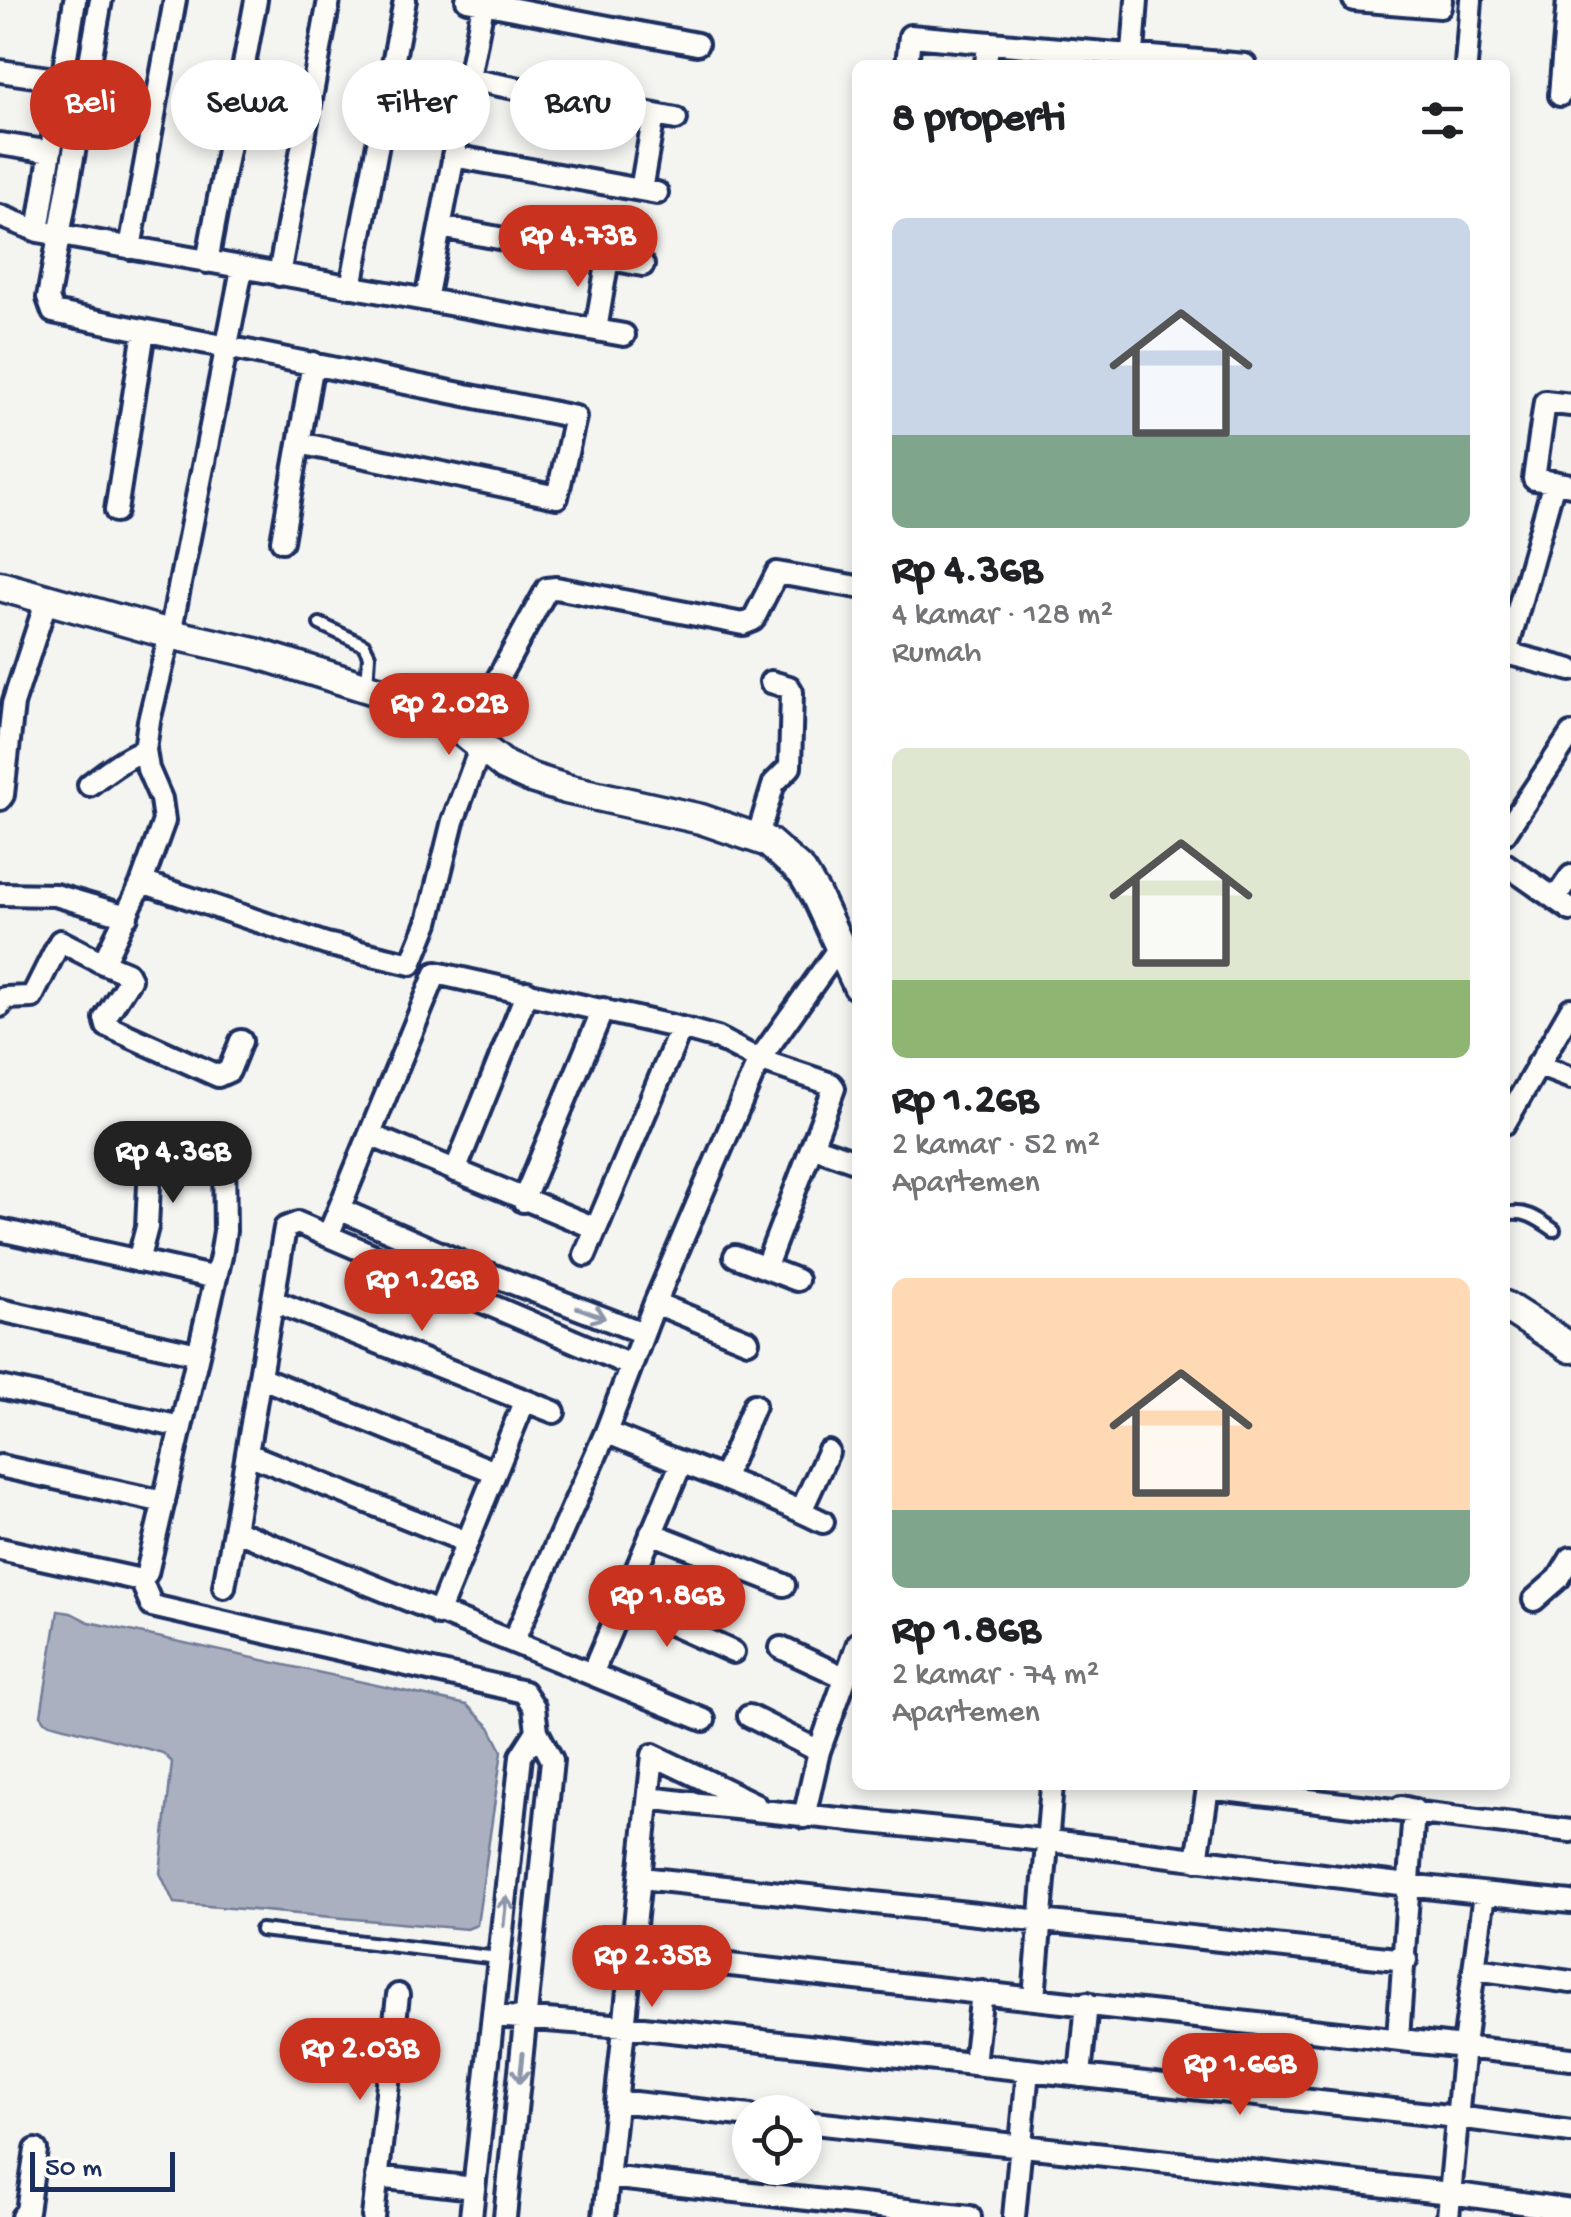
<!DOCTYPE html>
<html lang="id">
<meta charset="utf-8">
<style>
body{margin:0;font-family:"Gochi Hand",sans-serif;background:#f2f2f2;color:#202124;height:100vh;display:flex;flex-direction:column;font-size:38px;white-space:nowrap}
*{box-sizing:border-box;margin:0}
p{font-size:32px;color:#757577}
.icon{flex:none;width:55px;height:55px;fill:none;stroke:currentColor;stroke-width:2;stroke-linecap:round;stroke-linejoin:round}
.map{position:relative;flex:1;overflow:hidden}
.side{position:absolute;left:852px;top:60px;width:658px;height:1730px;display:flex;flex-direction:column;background:#fff;border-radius:15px;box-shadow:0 5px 15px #0003}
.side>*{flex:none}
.banner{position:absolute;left:30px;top:60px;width:672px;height:90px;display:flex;gap:20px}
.buttons{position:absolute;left:732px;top:2095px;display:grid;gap:20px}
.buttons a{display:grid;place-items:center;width:90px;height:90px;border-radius:50%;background:#fff;box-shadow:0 5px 15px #0003;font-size:50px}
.scale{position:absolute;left:30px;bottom:25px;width:145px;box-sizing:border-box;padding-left:10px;border:5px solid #1b2f5e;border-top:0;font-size:28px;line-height:35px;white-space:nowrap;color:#1b2f5e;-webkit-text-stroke:8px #fdfcf7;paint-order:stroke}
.price{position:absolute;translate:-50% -85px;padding:0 22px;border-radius:35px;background:#c8321e;color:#fff;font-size:32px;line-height:65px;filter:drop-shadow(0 2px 5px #0008)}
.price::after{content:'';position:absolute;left:50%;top:60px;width:30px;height:22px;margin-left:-15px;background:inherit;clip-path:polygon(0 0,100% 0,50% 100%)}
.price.current{background:#222;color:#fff}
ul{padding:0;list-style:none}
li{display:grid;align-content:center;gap:20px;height:530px;padding:0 40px}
li span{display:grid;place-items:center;height:310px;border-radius:15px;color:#555}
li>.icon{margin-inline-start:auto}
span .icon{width:180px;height:180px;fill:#fffc;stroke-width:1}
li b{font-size:42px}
h2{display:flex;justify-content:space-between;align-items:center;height:120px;padding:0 40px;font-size:42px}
.pill{padding:0 35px;border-radius:45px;background:#fff;box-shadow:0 5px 15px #0003;font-size:35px;line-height:90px}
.pill.current{background:#c8321e;color:#fff}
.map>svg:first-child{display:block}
</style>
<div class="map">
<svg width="1571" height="2217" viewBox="0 0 1571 2217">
<rect width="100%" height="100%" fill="#f4f4f1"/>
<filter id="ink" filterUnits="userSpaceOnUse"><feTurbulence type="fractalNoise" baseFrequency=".01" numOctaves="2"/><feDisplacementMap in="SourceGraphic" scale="20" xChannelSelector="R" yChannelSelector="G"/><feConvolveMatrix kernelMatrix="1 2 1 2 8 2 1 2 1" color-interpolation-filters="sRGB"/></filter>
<g filter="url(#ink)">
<path fill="#aab0bf" stroke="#717c98" stroke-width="2.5" d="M 58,1611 L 71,1613 L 89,1622 L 467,1705 L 490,1727 L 502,1751 L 477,1925 L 467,1929 L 174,1903 L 160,1873 L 172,1762 L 163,1753 L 46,1722 L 41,1715 Z"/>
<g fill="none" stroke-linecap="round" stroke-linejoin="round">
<defs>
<path id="lane" d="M 320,624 L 364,645 L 369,655 L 367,686
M 1505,1214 C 1525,1209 1538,1219 1554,1230
M 261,1930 L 498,1958"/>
<path id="street" d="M 101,0 L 48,298 L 53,312 L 575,417 L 557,497 L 299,443
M 467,0 L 697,44
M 1354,0 L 1440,7 L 1441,0
M 907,65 L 910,36 L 1245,65
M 986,65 L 988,43
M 1132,65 L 1137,0
M 1466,65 L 1471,0
M 0,71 L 62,80
M 468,79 L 676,119
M 1560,95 L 1568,0
M 0,144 L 51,152
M 453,156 L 657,193
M 641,190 L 654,115
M 0,216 L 38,231 L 624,335
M 440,227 L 643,265
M 38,231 L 75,0
M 130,248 L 175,0
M 207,262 L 256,0
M 279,275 L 329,0
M 351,287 L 405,0
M 426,300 L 484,0
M 596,330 L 608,258
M 1571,405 L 1545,402 L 1534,479 L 1571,485
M 1554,482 L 1506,653 L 1571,670
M 116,511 L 144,331
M 282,541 L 313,363
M 467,735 L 547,589 L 556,588 L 743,624 L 753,620 L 777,573 L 858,587
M 89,785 C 103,774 129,754 145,750
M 0,799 L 3,795 L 13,704 L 47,599
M 1505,833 L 1571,734
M 757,838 L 774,783 L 790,767 L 792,692 L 789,687 L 771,682
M 1505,864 L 1571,910
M 142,882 L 326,944 L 411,964 L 428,922 L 453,821 L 481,746
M 0,894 L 55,895 L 127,916
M 1555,899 L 1571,876
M 0,1006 L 4,998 L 32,997 L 60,941 L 103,963
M 241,1041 L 229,1071 L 218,1076 L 107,1026 L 105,1018 L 130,979 L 127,973 L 103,963 L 142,882 L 164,821 L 161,799 L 148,769 L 145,750 L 149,721 L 170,634 L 242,269
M 1537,1065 L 1571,1078
M 1505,1123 L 1571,1009
M 370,1135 L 595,1228
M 812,1146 L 858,1162
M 224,1153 L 225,1231 L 221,1256 L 147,1573 L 141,1580 L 152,1606 L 524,1692 L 534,1707 L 537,1731 L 552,1760 L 505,2217
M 455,1171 L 527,992
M 523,1201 L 603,1009
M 339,1209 L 479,1270 L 643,1333
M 0,1230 L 216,1278
M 328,1236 L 436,973 L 681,1028 L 717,1038 L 759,1060 L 831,1084 L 834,1088 L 830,1099 L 766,1266
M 585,1255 L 681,1028
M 735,1256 L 797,1280
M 138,1261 L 147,1227 L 151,1143
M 274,1301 L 554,1412
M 655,1303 L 748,1341
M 0,1310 L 198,1354
M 630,1365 L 298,1223 L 285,1228 L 234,1530 L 513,1642 L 606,1432 L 655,1303 L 759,1060 L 841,945
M 262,1378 L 495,1472
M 0,1387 L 181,1427
M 606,1432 C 678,1463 753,1487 823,1522
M 248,1454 L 467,1542
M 0,1466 L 164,1502
M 724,1477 L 754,1405
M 801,1511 L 828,1452
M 651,1533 L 784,1585
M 0,1549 L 141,1580
M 224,1587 L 234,1530
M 1534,1600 L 1559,1578 L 1571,1558
M 622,1602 L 733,1652
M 438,1614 L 524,1402
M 513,1642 L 704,1720
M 781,1648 L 844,1677
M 592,1674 L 681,1464
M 749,1716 L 819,1751
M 649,1798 C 783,1815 916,1825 1050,1841 C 1224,1862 1397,1886 1571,1902
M 804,1817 L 819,1751 L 858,1643
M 1197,1860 L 1208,1788 L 1571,1831
M 641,1878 L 1406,1960
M 632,1954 L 1571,2059
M 1475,1969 L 1571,1982
M 1034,1998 L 1052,1785
M 494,2016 L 625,2026 L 1457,2117 L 1571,2132
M 1398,2038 L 1414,1810 L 1401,1807
M 974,2064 L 982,1992
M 1080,2076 L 1087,2003
M 617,2101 L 750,2116
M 805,2122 L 1450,2193 L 1571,2210
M 377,2177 L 474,2188
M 608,2177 L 970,2217
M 22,2217 L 27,2211 L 36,2150
M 373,2217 L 398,1995
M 471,2217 L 521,1756 L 537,1731
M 604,2217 L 653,1755 L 755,1804
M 1014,2217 L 1028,2070
M 1448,2217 L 1464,2045 L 1484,1894"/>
<path id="secondary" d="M 0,586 L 170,634 L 255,653 L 400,698 L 453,724 L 505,766 L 531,778 L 566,789 L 701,819 L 768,842 L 802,872 L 816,895 L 858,986
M 1505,1306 L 1571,1348"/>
</defs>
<use href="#lane" stroke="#1b2f5e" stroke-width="18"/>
<use href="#street" stroke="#1b2f5e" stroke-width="28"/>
<use href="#secondary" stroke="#1b2f5e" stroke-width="35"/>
<use href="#lane" stroke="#fdfcf7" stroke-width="10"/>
<use href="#street" stroke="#fdfcf7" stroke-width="20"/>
<use href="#secondary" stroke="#fdfcf7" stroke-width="28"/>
</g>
<defs><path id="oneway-shaft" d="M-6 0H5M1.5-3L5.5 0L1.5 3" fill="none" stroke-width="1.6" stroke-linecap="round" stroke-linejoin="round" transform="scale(2.5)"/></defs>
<g stroke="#8c96aa">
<use href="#oneway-shaft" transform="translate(591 1313) rotate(21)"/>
<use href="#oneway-shaft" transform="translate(505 1911) rotate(-84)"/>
<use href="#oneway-shaft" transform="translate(521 2068) rotate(96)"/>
</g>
</g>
</svg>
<div class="buttons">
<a><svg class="icon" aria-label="locate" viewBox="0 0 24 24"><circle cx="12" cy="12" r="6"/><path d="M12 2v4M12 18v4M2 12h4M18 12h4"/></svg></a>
</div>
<div class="scale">50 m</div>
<b class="price" style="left:578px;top:290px">Rp 4.73B</b>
<b class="price" style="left:449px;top:758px">Rp 2.02B</b>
<b class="price current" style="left:173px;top:1206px">Rp 4.36B</b>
<b class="price" style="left:422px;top:1334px">Rp 1.26B</b>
<b class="price" style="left:667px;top:1650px">Rp 1.86B</b>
<b class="price" style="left:652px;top:2010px">Rp 2.35B</b>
<b class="price" style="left:360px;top:2103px">Rp 2.03B</b>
<b class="price" style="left:1240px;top:2118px">Rp 1.66B</b>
<div class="banner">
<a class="pill current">Beli</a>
<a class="pill">Sewa</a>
<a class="pill">Filter</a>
<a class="pill">Baru</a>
</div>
<section class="side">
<h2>8 properti<svg class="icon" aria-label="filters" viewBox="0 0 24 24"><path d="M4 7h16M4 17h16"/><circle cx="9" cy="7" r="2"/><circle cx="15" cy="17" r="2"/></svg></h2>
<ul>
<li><span style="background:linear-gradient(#c9d6e8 70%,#7fa58c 0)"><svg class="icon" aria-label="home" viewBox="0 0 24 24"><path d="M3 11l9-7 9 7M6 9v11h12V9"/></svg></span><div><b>Rp 4.36B</b><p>4 kamar · 128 m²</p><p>Rumah</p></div></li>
<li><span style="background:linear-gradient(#dfe7d0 75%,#8fb573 0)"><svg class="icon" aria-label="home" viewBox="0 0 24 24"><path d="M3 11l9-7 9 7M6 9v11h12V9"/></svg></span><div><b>Rp 1.26B</b><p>2 kamar · 52 m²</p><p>Apartemen</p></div></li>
<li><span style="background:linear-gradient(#ffd9b3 75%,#7fa58c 0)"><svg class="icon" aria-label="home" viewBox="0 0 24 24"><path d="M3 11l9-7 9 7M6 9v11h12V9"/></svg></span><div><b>Rp 1.86B</b><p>2 kamar · 74 m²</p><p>Apartemen</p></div></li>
</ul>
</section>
</div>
